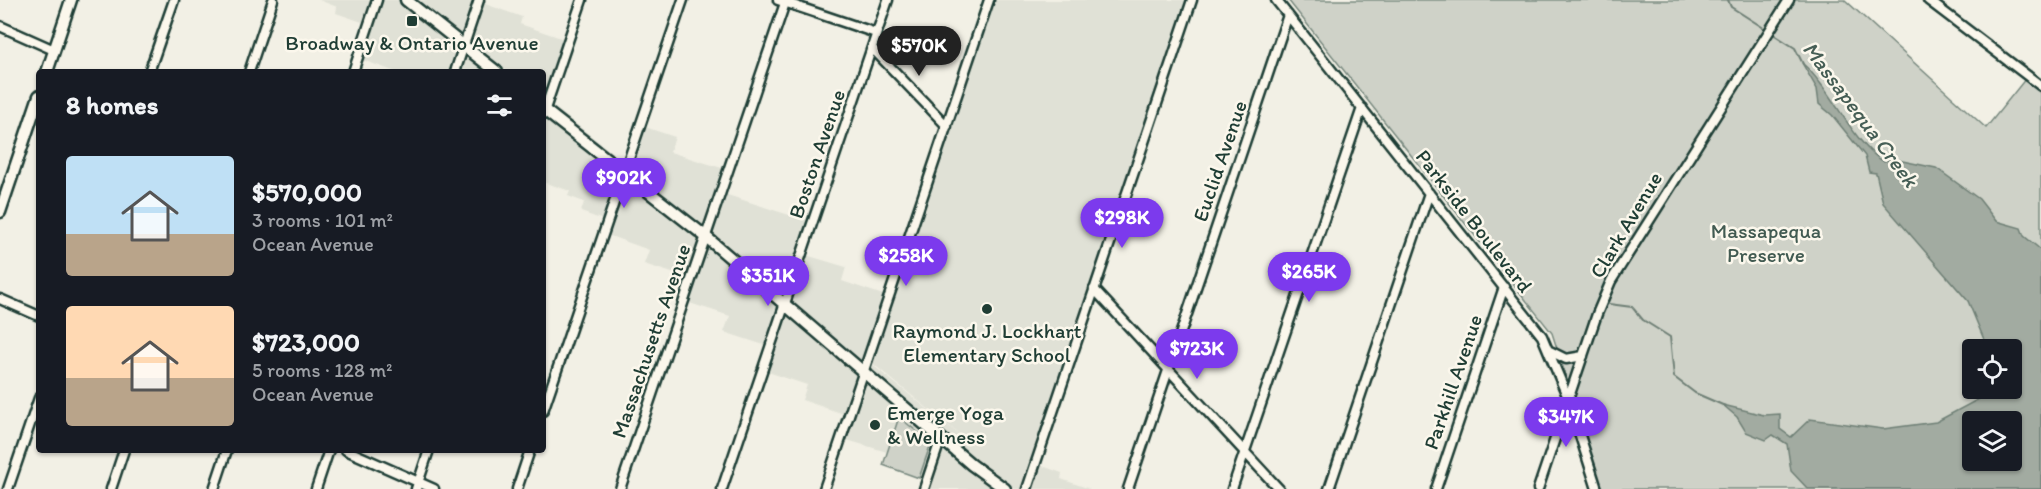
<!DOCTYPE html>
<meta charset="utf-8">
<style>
body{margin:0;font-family:Itim,sans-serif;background:#242831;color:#f1f3f6;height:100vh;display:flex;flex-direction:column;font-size:22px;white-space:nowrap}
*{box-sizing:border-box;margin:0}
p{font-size:20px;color:#9ea1a6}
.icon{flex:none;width:33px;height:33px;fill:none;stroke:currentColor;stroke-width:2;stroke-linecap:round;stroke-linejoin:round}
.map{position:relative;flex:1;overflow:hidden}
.side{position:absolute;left:36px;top:69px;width:510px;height:384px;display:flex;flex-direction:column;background:#171b24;border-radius:6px;box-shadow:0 2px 4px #0004}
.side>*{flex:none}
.controls{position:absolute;left:1962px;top:339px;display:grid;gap:12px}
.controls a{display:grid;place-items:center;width:60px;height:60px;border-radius:6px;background:#171b24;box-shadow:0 2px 4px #0004;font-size:30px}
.price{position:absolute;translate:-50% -51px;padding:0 14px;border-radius:21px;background:#7c3aed;color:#fff;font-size:20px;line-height:39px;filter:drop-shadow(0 2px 3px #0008)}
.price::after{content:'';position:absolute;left:50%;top:36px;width:18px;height:14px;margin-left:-9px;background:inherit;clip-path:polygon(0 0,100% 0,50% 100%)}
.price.current{background:#222;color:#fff}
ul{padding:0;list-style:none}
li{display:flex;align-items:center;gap:18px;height:150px;padding:0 30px}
li span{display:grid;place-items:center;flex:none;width:168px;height:120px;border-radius:6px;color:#555}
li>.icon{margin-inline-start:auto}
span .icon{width:72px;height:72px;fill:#fffc;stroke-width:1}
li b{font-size:26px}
h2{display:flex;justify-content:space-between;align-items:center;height:72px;padding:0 30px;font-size:26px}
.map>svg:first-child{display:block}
</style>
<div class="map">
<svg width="2041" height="489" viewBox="0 0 2041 489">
<rect width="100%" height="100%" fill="#f2f0e5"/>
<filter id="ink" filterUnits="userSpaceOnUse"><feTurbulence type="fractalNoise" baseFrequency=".0167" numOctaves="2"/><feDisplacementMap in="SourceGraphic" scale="12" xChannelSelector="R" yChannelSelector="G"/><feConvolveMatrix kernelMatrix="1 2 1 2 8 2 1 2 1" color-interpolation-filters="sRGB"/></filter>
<g filter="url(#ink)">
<path fill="#e0e1d6" d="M 319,0 L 474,0 L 522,17 L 520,24 L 564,39 L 544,99 L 624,162 L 637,125 L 648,128 L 675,137 L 670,152 L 725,169 L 718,192 L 811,222 L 799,253 L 846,267 L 842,281 L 886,296 L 870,363 L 981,452 L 872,363 L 993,0 L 1190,0 L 1023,484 L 1025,486 L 1034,463 L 1062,473 L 1061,479 L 1090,489 L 921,489 L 924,479 L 883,465 L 887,452 L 837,437 L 844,414 L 802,400 L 807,385 L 759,369 L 767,346 L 724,332 L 730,316 L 680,300 L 688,278 L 644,264 L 649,250 L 602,233 L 606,221 L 581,212 L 584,202 L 568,196 L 570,191 L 543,182 L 543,72 L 396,72 L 360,59 L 365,23 L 336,13 L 337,7 Z"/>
<path fill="#cfd2c8" stroke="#77887e" stroke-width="1.5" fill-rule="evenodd" d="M 1288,0 L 1845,0 L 1986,128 L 2026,78 L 2041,90 L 2041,489 L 1602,489 L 1552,333 ZM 1972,350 L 2012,350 L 2012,388 L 1972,388 ZM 1972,422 L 2012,422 L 2012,460 L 1972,460 Z
M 899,417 L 931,443 L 919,478 L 883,465 Z"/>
<path fill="#a2aba1" stroke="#6e7f75" stroke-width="1.5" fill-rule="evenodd" d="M 1802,63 C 1831,88 1854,145 1883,161 L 1893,159 L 1936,168 L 1979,199 L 1996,221 L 2021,228 L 2024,236 L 2041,250 L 2041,489 L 1808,489 L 1791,471 L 1787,444 L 1773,435 L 1766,440 L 1746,432 L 1737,417 L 1723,405 L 1764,415 L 1780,414 L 1780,429 L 1791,437 L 1810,419 L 1883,429 L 1936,422 L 1979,399 L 1983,389 L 2012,388 L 2012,350 L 1988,349 L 1968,301 L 1883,203 L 1876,173 L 1869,172 L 1865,156 L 1832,115 L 1819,104 L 1817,89 ZM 1972,422 L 2012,422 L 2012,460 L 1972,460 Z"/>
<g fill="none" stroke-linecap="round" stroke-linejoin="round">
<path stroke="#6e7f75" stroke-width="2" d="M 1728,0 L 1731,7 L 1795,48 L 1803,64
M 1609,304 L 1632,307 L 1643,320 L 1670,337 L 1674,377 L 1695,393 L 1725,406"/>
<defs>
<path id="minor" d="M 778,0 L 876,33
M 1276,0 L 1542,336 L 1568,398 L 1597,489
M 1928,0 L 2041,86
M 0,26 L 54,50
M 872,48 L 947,126
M 149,72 L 174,0
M 249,72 L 273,0
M 353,72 L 377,0
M 455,72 L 479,0
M 543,115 L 582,0
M 1094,289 L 1279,489
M 0,299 L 39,316
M 1550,351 L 1566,359 L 1583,356
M 543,411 L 683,0
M 346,450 L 434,489
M 8,489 L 39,398
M 111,489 L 124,450
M 214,489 L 227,450
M 316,489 L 329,450
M 416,489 L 429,450
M 517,489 L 530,450
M 620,489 L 786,0
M 722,489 L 888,0
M 824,489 L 989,0
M 924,489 L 941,438
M 1027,489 L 1192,0
M 1128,489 L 1288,15
M 1232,489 L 1362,108
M 1329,489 L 1429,193
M 1436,489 L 1504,287
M 1538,489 L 1597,314 L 1611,281 L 1789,0"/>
<path id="major" d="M 406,0 L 497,72
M 47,72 L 71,0
M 543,109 L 705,236 L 972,465 L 1005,489
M 0,212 L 39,96"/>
</defs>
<use href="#minor" stroke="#1f3d34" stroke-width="13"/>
<use href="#major" stroke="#1f3d34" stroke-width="15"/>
<use href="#minor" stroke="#fbf7ec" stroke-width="8"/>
<use href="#major" stroke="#fbf7ec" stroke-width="10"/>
</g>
</g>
<g fill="#1f3d34" stroke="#fbf7ec" stroke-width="2">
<rect x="406" y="15" width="12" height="12" rx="3"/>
<circle cx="987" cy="309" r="6"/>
<circle cx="875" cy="425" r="6"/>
</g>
<g text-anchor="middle" stroke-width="5" stroke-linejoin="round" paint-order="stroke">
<g font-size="21" fill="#1f3d34" stroke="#fbf7ec">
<text x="412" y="50">Broadway &amp; Ontario Avenue</text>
<text x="987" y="338">Raymond J. Lockhart<tspan x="987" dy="24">Elementary School</tspan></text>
<text x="887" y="420" text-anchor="start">Emerge Yoga<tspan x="887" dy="24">&amp; Wellness</tspan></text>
</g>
<g font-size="21" fill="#1f3d34" stroke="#fbf7ec">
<text transform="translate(817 154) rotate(-71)" y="7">Boston Avenue</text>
<text transform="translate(1220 161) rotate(-71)" y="7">Euclid Avenue</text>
<text transform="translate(1474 221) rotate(52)" y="7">Parkside Boulevard</text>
<text transform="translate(1626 225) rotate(-59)" y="7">Clark Avenue</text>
<text transform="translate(651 341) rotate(-71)" y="7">Massachusetts Avenue</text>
<text transform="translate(1453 382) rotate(-71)" y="7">Parkhill Avenue</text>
</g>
<g font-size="21" fill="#425b52" stroke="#fbf7ec">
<text x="1766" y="238">Massapequa<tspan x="1766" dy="24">Preserve</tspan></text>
</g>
<g font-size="22" font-style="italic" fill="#465e55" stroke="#fbf7ec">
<text transform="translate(1861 114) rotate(53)" y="8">Massapequa Creek</text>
</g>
</g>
</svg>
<div class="controls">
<a><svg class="icon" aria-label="locate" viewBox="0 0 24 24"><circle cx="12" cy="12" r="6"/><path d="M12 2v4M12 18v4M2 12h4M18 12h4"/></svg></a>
<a><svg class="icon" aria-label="layers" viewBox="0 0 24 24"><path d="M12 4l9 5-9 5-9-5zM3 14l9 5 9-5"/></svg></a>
</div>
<b class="price current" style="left:919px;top:77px">$570K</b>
<b class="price" style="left:624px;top:209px">$902K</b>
<b class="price" style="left:1122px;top:249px">$298K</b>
<b class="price" style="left:906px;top:287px">$258K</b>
<b class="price" style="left:1309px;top:303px">$265K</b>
<b class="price" style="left:768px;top:307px">$351K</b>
<b class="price" style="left:1197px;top:380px">$723K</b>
<b class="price" style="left:1566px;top:448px">$347K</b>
<section class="side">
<h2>8 homes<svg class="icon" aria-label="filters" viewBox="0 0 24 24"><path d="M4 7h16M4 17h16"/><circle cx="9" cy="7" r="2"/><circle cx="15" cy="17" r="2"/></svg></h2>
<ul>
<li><span style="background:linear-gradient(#bfe0f5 65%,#b9a48a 0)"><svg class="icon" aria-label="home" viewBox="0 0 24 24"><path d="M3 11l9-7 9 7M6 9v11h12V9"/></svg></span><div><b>$570,000</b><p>3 rooms · 101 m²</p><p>Ocean Avenue</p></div></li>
<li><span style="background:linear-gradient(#ffd9b3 60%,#b9a48a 0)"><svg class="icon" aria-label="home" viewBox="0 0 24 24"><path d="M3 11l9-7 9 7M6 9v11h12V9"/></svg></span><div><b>$723,000</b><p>5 rooms · 128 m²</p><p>Ocean Avenue</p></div></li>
</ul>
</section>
</div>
